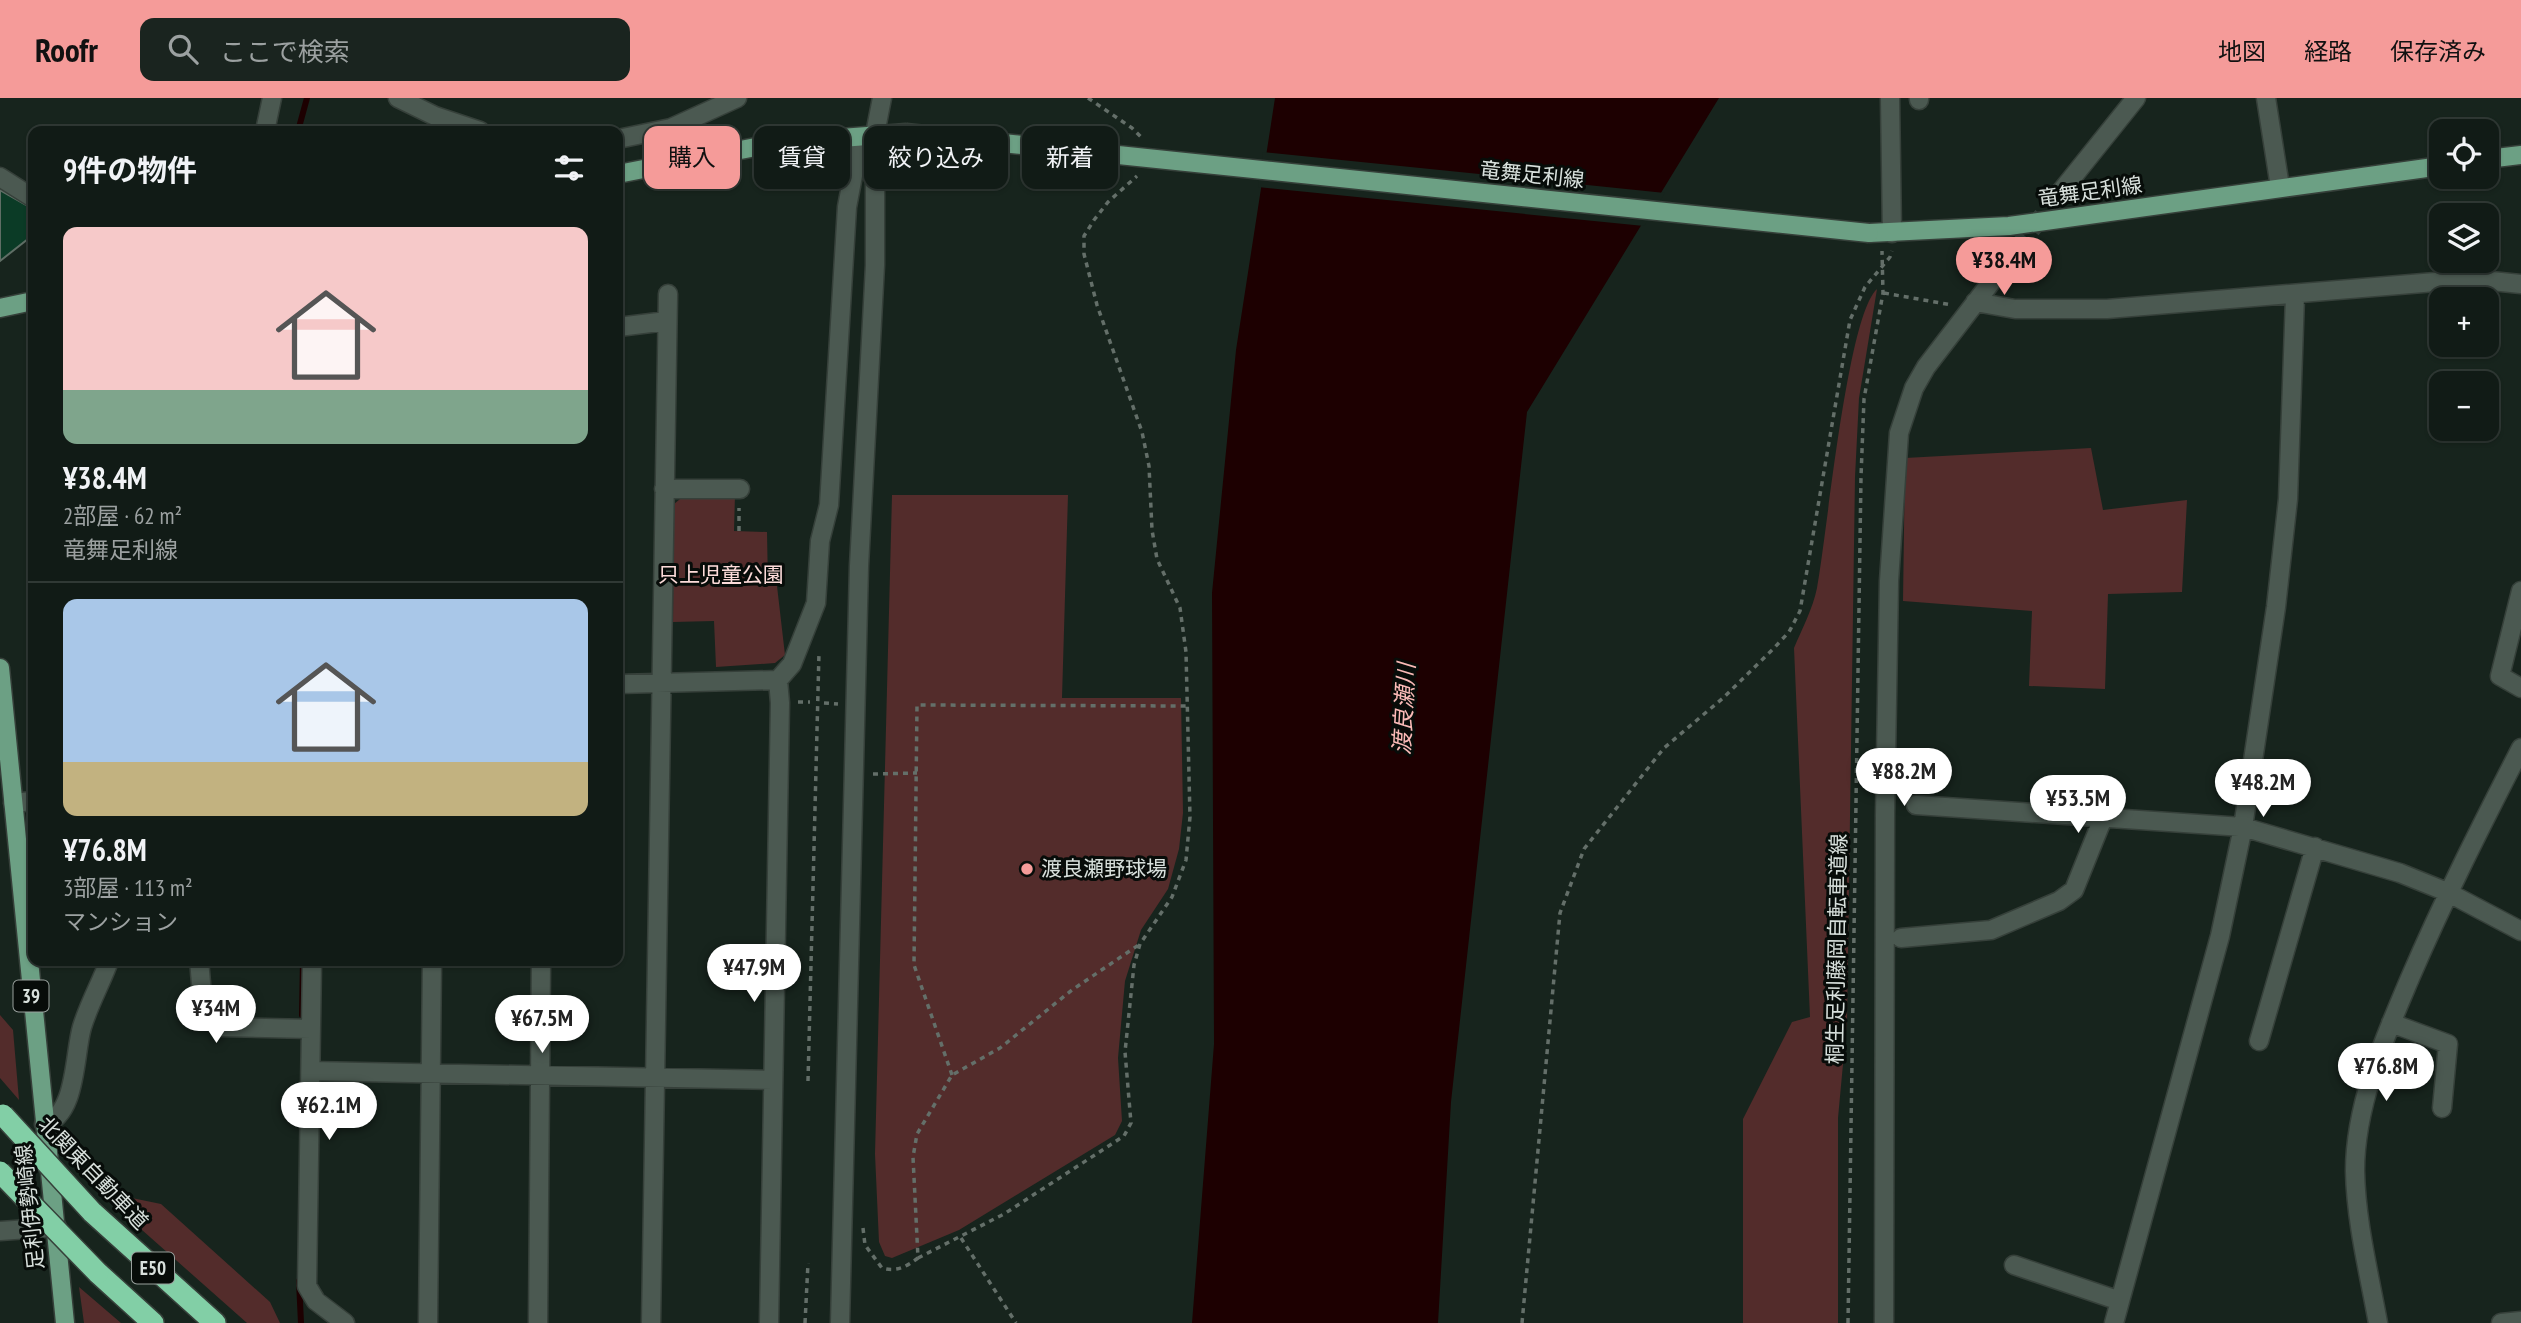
<!DOCTYPE html>
<html lang="ja">
<meta charset="utf-8">
<style>
body{margin:0;font-family:"PT Sans Narrow","Noto Sans JP",sans-serif;background:#1a241f;color:#f1f3f6;height:100vh;display:flex;flex-direction:column;font-size:26px;white-space:nowrap}
*{box-sizing:border-box;margin:0}
p{font-size:23px;color:#9ca1a1}
.icon{flex:none;width:38px;height:38px;fill:none;stroke:currentColor;stroke-width:2;stroke-linecap:round;stroke-linejoin:round}
.map{position:relative;flex:1;overflow:hidden}
.drawer{position:absolute;left:28px;top:28px;width:595px;height:840px;display:flex;flex-direction:column;background:#111b16;border-radius:14px;box-shadow:0 2px 5px #0004,0 0 0 2px #303935}
.drawer>*{flex:none}
.top-card{position:absolute;left:644px;top:28px;width:665px;height:63px;display:flex;gap:14px}
.tools{position:absolute;left:2429px;top:21px;display:grid;gap:14px}
.tools a{display:grid;place-items:center;width:70px;height:70px;border-radius:14px;background:#111b16;box-shadow:0 2px 5px #0004,0 0 0 2px #303935;font-size:35px}
.price{position:absolute;translate:-50% -60px;padding:0 16px;border-radius:24px;background:#fff;color:#222;font-size:23px;line-height:46px;filter:drop-shadow(0 2px 4px #0008)}
.price::after{content:'';position:absolute;left:50%;top:42px;width:21px;height:16px;margin-left:-10px;background:inherit;clip-path:polygon(0 0,100% 0,50% 100%)}
.price.selected{background:#f59b99;color:#111}
ul{padding:0;list-style:none}
li{display:grid;align-content:center;gap:14px;height:371px;padding:0 35px}
li+li{border-top:2px solid #303935}
li span{display:grid;place-items:center;height:217px;border-radius:14px;color:#555}
li>.icon{margin-inline-start:auto}
span .icon{width:126px;height:126px;fill:#fffc;stroke-width:1}
li b{font-size:30px}
h2{display:flex;justify-content:space-between;align-items:center;height:84px;padding:0 35px;font-size:30px}
.tag{padding:0 24px;border-radius:14px;background:#111b16;box-shadow:0 2px 5px #0004,0 0 0 2px #303935;font-size:24px;line-height:63px}
.tag.selected{background:#f59b99;color:#111}
header{display:flex;align-items:center;gap:42px;box-sizing:border-box;height:98px;padding:0 35px;background:#f59b99;color:#111}
header strong{font-size:33px}
nav{display:flex;gap:38px;margin-inline-start:auto;font-size:24px}
.search{width:490px;height:63px;background:#1a241f;display:flex;align-items:center;gap:18px;box-sizing:border-box;padding:0 24px;border-radius:14px;color:#9ca1a1;font-size:26px}
.map>svg:first-child{display:block}
</style>
<header>
<strong>Roofr</strong>
<div class="search"><svg class="icon" aria-label="search" viewBox="0 0 24 24"><circle cx="10" cy="10" r="6"/><path d="M15 15l6 6"/></svg>ここで検索</div>
<nav><a>地図</a><a>経路</a><a>保存済み</a></nav>
</header>
<div class="map">
<svg width="2521" height="1225" viewBox="0 0 2521 1225">
<rect width="100%" height="100%" fill="#17241d"/>
<path fill="#532c2b" d="M 1877,191 L 1859,300 L 1855,379 L 1847,923 L 1838,1020 L 1838,1225 L 1743,1225 L 1743,1021 L 1792,924 L 1810,919 L 1794,550 C 1802,531 1813,510 1817,490 C 1827,437 1847,218 1877,191 Z
M 2091,350 L 2103,412 L 2187,402 L 2182,494 L 2108,496 L 2105,591 L 2029,588 L 2032,513 L 1903,503 L 1905,360 Z
M 735,396 L 734,433 L 767,434 L 768,488 L 777,488 L 785,557 L 775,565 L 716,569 L 714,523 L 673,524 L 674,406 L 685,397 Z
M 892,397 L 1068,397 L 1062,600 L 1181,600 L 1183,715 L 1179,751 L 1168,791 L 1141,832 L 1125,883 L 1118,960 L 1122,1023 L 1115,1037 L 959,1132 L 892,1160 L 885,1158 L 879,1144 L 875,1056 Z
M 0,917 L 13,932 L 19,1002 L 0,980 Z
M 98,1093 L 161,1106 L 270,1204 L 280,1225 L 247,1225 Z
M 79,1189 L 121,1225 L 84,1225 Z"/>
<path fill="#1d0001" d="M 1275,0 L 1719,0 L 1527,314 L 1451,1004 L 1438,1225 L 1192,1225 L 1214,946 L 1212,495 L 1236,252 Z"/>
<path fill="#17241d" d="M 1263,54 L 1665,95 L 1644,128 L 1258,89 Z"/>
<g fill="none" stroke-linecap="round" stroke-linejoin="round">
<path stroke="#1d0001" stroke-width="6" d="M 298,33 L 307,0
M 302,917 L 303,863
M 299,1183 L 301,1225"/>
</g>
<path fill="#0b3b26" stroke="#5f6e65" stroke-width="2" d="M 0,92 L 33,111 L 33,137 L 0,163 Z"/>
<g fill="none" stroke-linecap="round" stroke-linejoin="round">
<path stroke="#34403a" stroke-width="18" stroke-dasharray="18 9" stroke-linecap="butt" d="M 2015,153 L 2059,96"/>
<defs>
<path id="minor" d="M 398,0 L 435,18 L 480,33
M 1890,0 L 1892,135
M 1919,0 L 1919,2
M 2266,0 L 2280,89
M 265,33 L 272,0
M 618,41 L 671,30 L 737,0
M 0,79 L 33,100
M 2059,96 L 2136,0
M 1975,204 L 2015,211 L 2107,211 L 2472,181 L 2521,186
M 618,229 L 667,223
M 664,391 L 740,391
M 2521,493 L 2500,578 L 2521,590
M 618,586 L 778,582 L 792,566 L 816,505 L 820,443 L 829,407 L 847,109 L 858,51 L 875,36
M 13,705 L 33,703
M 1916,707 L 2243,729 L 2400,775 L 2447,794 L 2521,833
M 1901,840 L 1991,832 L 2059,803 L 2074,792 L 2103,720
M 199,863 C 202,886 199,918 222,929 L 311,931
M 312,863 L 307,1188 L 316,1203 L 345,1225
M 2391,925 L 2448,946 L 2442,1010
M 2259,943 L 2315,749
M 311,973 L 772,982
M 44,1026 C 77,1017 74,956 82,929 C 89,906 101,885 109,863
M 0,1133 L 57,1129
M 2014,1167 L 2120,1203
M 428,1225 L 432,863
M 538,1225 L 541,863
M 651,1225 L 668,196
M 769,1225 L 780,605 L 778,582
M 840,1225 L 859,468 L 875,167 L 875,36 L 882,0
M 1884,1225 L 1885,717 L 1889,483 L 1899,335 L 1914,290 L 1926,269 L 2015,153
M 2114,1225 L 2220,838 L 2243,729 L 2276,509 L 2288,401 L 2295,198
M 2378,1225 C 2369,1175 2356,1124 2355,1073 C 2355,1006 2385,939 2410,880 C 2444,801 2482,726 2521,650
M 2501,1225 L 2521,1223"/>
<path id="major" d="M 2487,61 L 2521,57
M 618,76 L 776,45 L 906,35
M 1869,135 L 2009,128 L 2441,68
M 0,210 L 33,203
M 0,570 L 65,1225"/>
<path id="highway" d="M 92,1114 L 215,1225
M 98,1175 L 153,1225"/>
</defs>
<use href="#minor" stroke="#36403a" stroke-width="21"/>
<use href="#major" stroke="#36403a" stroke-width="21"/>
<use href="#highway" stroke="#36403a" stroke-width="24"/>
<path stroke="#646f69" stroke-width="3.5" stroke-dasharray="5 5" stroke-linecap="butt" d="M 1088,0 L 1132,30 L 1142,40
M 1884,195 L 1952,207
M 739,433 L 739,410
M 798,604 L 810,604
M 824,605 L 838,606
M 873,676 L 917,675
M 952,977 L 914,867 L 917,607 L 1187,608
M 808,983 L 819,555
M 863,1130 L 865,1147 L 882,1170 C 897,1174 906,1169 918,1160 L 913,1059 L 917,1036 L 952,977 L 1000,950 L 1072,892 L 1140,846
M 961,1140 L 1016,1225
M 918,1160 L 1004,1116 L 1124,1038 L 1131,1025 L 1125,954 L 1134,867 L 1140,846 L 1172,799 L 1186,762 L 1190,719 L 1186,554 L 1180,510 L 1157,461 L 1152,432 L 1149,368 L 1142,334 L 1097,207 L 1084,156 L 1084,138 L 1094,122 L 1108,104 L 1137,78
M 805,1225 L 808,1165
M 1522,1225 L 1560,815 L 1584,751 L 1664,650 L 1723,600 L 1774,550 L 1789,534 L 1800,513 L 1850,222 L 1865,189 L 1890,159 L 1892,153
M 1848,1225 L 1861,379 L 1864,301 L 1883,195 L 1882,153"/>
<use href="#minor" stroke="#4b5951" stroke-width="18"/>
<use href="#major" stroke="#6ca084" stroke-width="18"/>
<use href="#highway" stroke="#82cfa6" stroke-width="21"/>
<defs>
<path id="major-bridge" d="M 906,35 L 1869,135"/>
<path id="highway-bridge" d="M 3,1017 L 92,1114
M 0,1074 L 98,1175"/>
</defs>
<use href="#major-bridge" stroke="#36403a" stroke-width="21" stroke-linecap="butt"/>
<use href="#highway-bridge" stroke="#36403a" stroke-width="24" stroke-linecap="butt"/>
<use href="#major-bridge" stroke="#6ca084" stroke-width="18"/>
<use href="#highway-bridge" stroke="#82cfa6" stroke-width="21"/>
</g>
<circle fill="#f59b99" stroke="#070c09" stroke-width="2.5" cx="1027" cy="771" r="7"/>
<g text-anchor="middle" stroke-width="6" stroke-linejoin="round" paint-order="stroke">
<g fill="#070c09" stroke="#99a09d" stroke-width="2">
<rect x="13.5" y="882.5" width="35" height="31" rx="5"/>
<rect x="132" y="1154.5" width="42" height="31" rx="5"/>
</g>
<g font-size="19" font-weight="bold" fill="#d8e0dc">
<text x="31" y="905">39</text>
<text x="153" y="1177">E50</text>
</g>
<g font-size="21" fill="#d8e0dc" stroke="#070c09">
<text transform="translate(1532 77) rotate(6)" y="7">竜舞足利線</text>
<text transform="translate(2090 94) rotate(-8)" y="7">竜舞足利線</text>
<text transform="translate(1837 851) rotate(-89)" y="7">桐生足利藤岡自転車道線</text>
<text transform="translate(93 1075) rotate(46)" y="7">北関東自動車道</text>
<text transform="translate(30 1109) rotate(-96)" y="7">足利伊勢崎線</text>
</g>
<g font-size="21" fill="#fcdbd9" stroke="#070c09">
<text x="721" y="484">只上児童公園</text>
</g>
<g font-size="21" fill="#d8e0dc" stroke="#070c09" text-anchor="start">
<text x="1041" y="778">渡良瀬野球場</text>
</g>
<g font-size="23" font-style="italic" fill="#fabab7" stroke="#070c09">
<text transform="translate(1404 611) rotate(-87)" y="8">渡良瀬川</text>
</g>
</g>
</svg>
<div class="tools">
<a><svg class="icon" aria-label="locate" viewBox="0 0 24 24"><circle cx="12" cy="12" r="6"/><path d="M12 2v4M12 18v4M2 12h4M18 12h4"/></svg></a>
<a><svg class="icon" aria-label="layers" viewBox="0 0 24 24"><path d="M12 4l9 5-9 5-9-5zM3 14l9 5 9-5"/></svg></a>
<a>+</a>
<a>−</a>
</div>
<b class="price selected" style="left:2004px;top:199px">¥38.4M</b>
<b class="price" style="left:1904px;top:710px">¥88.2M</b>
<b class="price" style="left:2263px;top:721px">¥48.2M</b>
<b class="price" style="left:2078px;top:737px">¥53.5M</b>
<b class="price" style="left:754px;top:906px">¥47.9M</b>
<b class="price" style="left:216px;top:947px">¥34M</b>
<b class="price" style="left:542px;top:957px">¥67.5M</b>
<b class="price" style="left:2386px;top:1005px">¥76.8M</b>
<b class="price" style="left:329px;top:1044px">¥62.1M</b>
<div class="top-card">
<a class="tag selected">購入</a>
<a class="tag">賃貸</a>
<a class="tag">絞り込み</a>
<a class="tag">新着</a>
</div>
<section class="drawer">
<h2>9件の物件<svg class="icon" aria-label="filters" viewBox="0 0 24 24"><path d="M4 7h16M4 17h16"/><circle cx="9" cy="7" r="2"/><circle cx="15" cy="17" r="2"/></svg></h2>
<ul>
<li><span style="background:linear-gradient(#f6c9c9 75%,#7fa58c 0)"><svg class="icon" aria-label="home" viewBox="0 0 24 24"><path d="M3 11l9-7 9 7M6 9v11h12V9"/></svg></span><div><b>¥38.4M</b><p>2部屋 · 62 m²</p><p>竜舞足利線</p></div></li>
<li><span style="background:linear-gradient(#a9c7e8 75%,#c2b280 0)"><svg class="icon" aria-label="home" viewBox="0 0 24 24"><path d="M3 11l9-7 9 7M6 9v11h12V9"/></svg></span><div><b>¥76.8M</b><p>3部屋 · 113 m²</p><p>マンション</p></div></li>
</ul>
</section>
</div>
